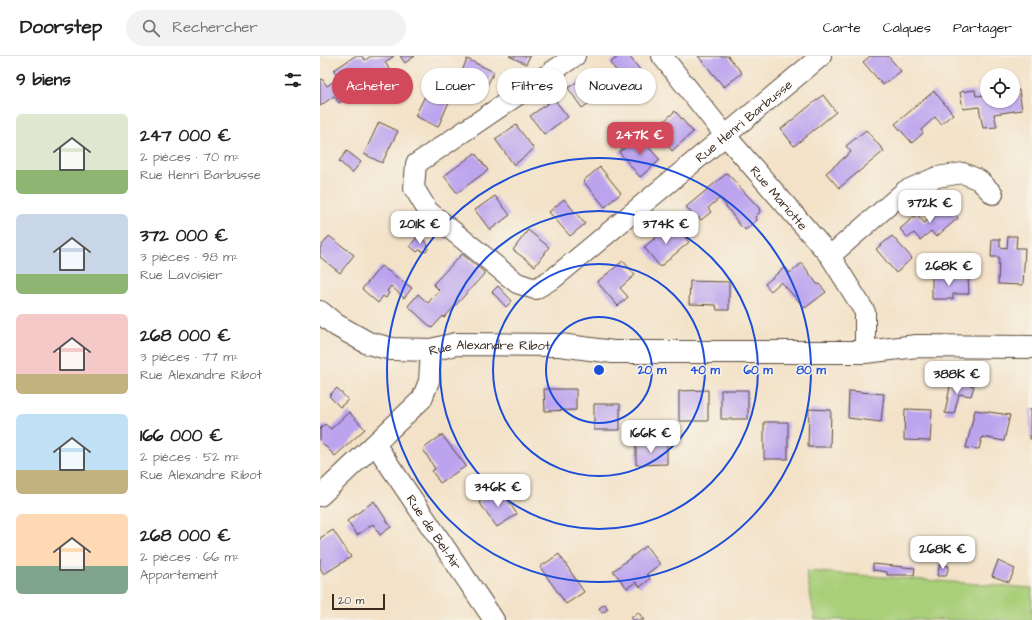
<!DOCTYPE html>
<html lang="fr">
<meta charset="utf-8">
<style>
body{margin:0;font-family:"Architects Daughter",sans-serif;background:#f2f2f2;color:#222;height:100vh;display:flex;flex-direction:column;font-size:15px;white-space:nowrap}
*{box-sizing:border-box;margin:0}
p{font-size:13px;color:#767676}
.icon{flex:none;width:22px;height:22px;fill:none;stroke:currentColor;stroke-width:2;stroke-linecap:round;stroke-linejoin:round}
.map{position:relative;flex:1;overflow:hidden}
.details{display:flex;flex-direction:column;background:#fff;width:320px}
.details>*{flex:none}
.hud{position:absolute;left:12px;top:12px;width:380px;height:36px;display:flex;gap:8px}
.tools{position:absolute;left:660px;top:12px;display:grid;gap:8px}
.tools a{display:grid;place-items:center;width:40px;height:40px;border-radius:50%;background:#fff;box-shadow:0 1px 3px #0004;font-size:20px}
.scale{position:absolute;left:12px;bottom:10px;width:53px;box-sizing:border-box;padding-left:4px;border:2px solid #3b2a1e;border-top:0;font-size:11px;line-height:14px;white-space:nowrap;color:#3b2a1e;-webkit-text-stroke:3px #f7f3e8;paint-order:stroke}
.price{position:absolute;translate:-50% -34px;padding:0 9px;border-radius:8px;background:#fff;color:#222;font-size:13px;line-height:26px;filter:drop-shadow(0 1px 2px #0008)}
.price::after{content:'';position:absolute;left:50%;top:24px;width:12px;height:9px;margin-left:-6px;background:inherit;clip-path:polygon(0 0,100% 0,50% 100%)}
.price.active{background:#d1495b;color:#fff}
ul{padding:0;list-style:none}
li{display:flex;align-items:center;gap:12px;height:100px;padding:0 16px}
li span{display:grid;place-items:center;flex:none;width:112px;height:80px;border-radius:6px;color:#555}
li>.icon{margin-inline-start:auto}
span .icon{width:48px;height:48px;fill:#fffc;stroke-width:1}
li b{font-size:17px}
h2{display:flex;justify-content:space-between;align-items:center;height:48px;padding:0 16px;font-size:17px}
.pill{padding:0 14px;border-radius:18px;background:#fff;box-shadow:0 1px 3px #0004;font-size:14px;line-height:36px}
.pill.active{background:#d1495b;color:#fff}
header{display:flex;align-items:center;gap:24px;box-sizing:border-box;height:56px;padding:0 20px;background:#fff;border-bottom:1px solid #e0e0e0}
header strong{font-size:19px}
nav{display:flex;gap:22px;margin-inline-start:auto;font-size:14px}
.search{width:280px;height:36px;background:#f2f2f2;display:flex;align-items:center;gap:10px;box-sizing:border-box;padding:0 14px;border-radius:22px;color:#767676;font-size:15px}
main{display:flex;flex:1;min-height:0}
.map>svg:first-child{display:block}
</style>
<header>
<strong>Doorstep</strong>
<div class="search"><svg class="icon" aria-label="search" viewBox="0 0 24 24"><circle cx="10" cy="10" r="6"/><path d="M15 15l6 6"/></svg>Rechercher</div>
<nav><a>Carte</a><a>Calques</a><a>Partager</a></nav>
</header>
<main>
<section class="details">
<h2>9 biens<svg class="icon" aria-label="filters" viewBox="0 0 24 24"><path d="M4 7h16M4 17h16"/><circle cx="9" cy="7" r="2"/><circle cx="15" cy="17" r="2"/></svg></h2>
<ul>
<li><span style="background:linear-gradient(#dfe7d0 70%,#8fb573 0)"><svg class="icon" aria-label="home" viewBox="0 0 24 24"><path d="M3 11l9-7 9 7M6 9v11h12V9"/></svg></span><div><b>247 000 €</b><p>2 pièces · 70 m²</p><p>Rue Henri Barbusse</p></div></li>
<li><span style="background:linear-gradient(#c9d6e8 75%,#8fb573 0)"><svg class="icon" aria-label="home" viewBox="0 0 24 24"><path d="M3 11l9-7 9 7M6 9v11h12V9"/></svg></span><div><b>372 000 €</b><p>3 pièces · 98 m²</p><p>Rue Lavoisier</p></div></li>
<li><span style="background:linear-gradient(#f6c9c9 75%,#c2b280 0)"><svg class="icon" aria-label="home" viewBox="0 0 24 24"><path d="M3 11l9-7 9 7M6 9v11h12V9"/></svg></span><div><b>268 000 €</b><p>3 pièces · 77 m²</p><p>Rue Alexandre Ribot</p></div></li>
<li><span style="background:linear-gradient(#bfe0f5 70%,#c2b280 0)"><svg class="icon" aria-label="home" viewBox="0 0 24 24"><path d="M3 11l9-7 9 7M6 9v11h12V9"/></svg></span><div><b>166 000 €</b><p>2 pièces · 52 m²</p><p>Rue Alexandre Ribot</p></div></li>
<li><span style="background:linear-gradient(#ffd9b3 65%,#7fa58c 0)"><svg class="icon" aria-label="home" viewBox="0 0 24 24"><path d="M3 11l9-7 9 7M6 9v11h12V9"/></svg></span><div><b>268 000 €</b><p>2 pièces · 66 m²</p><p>Appartement</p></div></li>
</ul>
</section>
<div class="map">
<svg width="712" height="564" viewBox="0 0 712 564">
<rect width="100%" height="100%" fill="#f7f3e8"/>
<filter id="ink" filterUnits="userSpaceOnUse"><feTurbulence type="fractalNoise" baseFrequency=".025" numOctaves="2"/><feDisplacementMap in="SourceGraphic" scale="8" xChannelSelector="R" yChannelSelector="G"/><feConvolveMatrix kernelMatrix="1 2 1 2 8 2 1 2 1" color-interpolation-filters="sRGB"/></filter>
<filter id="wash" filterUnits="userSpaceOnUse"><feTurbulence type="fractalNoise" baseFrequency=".012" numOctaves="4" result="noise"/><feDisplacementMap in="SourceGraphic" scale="16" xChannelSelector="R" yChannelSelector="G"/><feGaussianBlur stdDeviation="0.9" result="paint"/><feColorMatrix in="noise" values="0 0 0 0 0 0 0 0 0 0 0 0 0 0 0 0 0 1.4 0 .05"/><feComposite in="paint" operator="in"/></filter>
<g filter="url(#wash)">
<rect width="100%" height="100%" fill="#f3e2c8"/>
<path fill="#a9cf79" stroke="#727c4c" d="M 486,515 L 712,532 L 712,564 L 495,564 Z"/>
<g id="blocks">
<path fill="#bba3ee" d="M 35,0 L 42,0 L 45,4 L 51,0 L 74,0 L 65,6 L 69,13 L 56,21 L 51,14 L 26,31 L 31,39 L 19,47 L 14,40 L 0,50 L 0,24 L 2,23 L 7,30 L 19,22 L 14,14 Z
M 80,0 L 95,0 L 85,7 Z
M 189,0 L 210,0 L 206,8 Z
M 299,0 L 309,0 L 321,15 L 301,30 L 296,23 L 300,19 L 290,7 Z
M 378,0 L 408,0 L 422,17 L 404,31 Z
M 550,0 L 568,0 L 581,15 L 563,29 L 543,6 Z
M 147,3 L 174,16 L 161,41 L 136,29 Z
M 270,17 L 285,36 L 262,52 L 248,32 Z
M 655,34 L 656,40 L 667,39 L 667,45 L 693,45 L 693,35 L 699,34 L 702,54 L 674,58 L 677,71 L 663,72 L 659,51 L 643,53 L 640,36 Z
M 614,35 L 633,58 L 621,68 L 615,61 L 601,74 L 603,77 L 592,87 L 575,68 Z
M 107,36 L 129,46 L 118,71 L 95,60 Z
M 503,39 L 516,56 L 474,90 L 461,73 Z
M 234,43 L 248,61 L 224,78 L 210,60 Z
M 355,55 L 373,76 L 352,95 L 335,74 Z
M 59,66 L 78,75 L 62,107 L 44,98 Z
M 196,69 L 214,93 L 194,109 L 175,83 Z
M 546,74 L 564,95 L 519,132 L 506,117 L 531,96 L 526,90 Z
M 319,80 L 340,104 L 320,121 L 299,96 Z
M 27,95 L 41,106 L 32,117 L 19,105 Z
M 155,97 L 168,114 L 137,137 L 124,120 Z
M 280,111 L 301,137 L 285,151 L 263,125 Z
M 407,117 L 439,152 L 440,156 L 435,161 L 437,164 L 425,174 L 423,171 L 422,172 L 400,142 L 388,152 L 391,156 L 381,164 L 378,161 L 376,162 L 366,151 Z
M 175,140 L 190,159 L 170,174 L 155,154 Z
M 244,143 L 265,168 L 250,180 L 229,156 Z
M 627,148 L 638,162 L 616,181 L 611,175 L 600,184 L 594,177 L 588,182 L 580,173 L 597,158 L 604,167 Z
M 353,168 L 369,186 L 340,211 L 324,191 Z
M 208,174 L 229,191 L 215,210 L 193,194 Z
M 9,180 L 34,199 L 20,217 L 0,201 L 0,192 Z
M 98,180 L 107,187 L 108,193 L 106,196 L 99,194 L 97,196 L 90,190 Z
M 572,180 L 592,202 L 576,217 L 556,193 Z
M 688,180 L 697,180 L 696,192 L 705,192 L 703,229 L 678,228 L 679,201 L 671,201 L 672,183 L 680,183 L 680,191 L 687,192 Z
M 142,198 L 165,217 L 124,262 L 123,260 L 112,272 L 88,250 L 98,238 L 108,247 L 119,234 L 113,228 Z
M 303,205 L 315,219 L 300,232 L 308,241 L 298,250 L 277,226 Z
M 482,207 L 497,228 L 499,228 L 506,236 L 485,252 L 461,226 L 451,235 L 445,228 L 465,211 L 470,217 Z
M 61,210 L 92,232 L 84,242 L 71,230 L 67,235 L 69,237 L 66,242 L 63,240 L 58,247 L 42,233 Z
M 612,220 L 648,221 L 649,238 L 633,238 L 633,243 L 612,243 Z
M 370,225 L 409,226 L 409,254 L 397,254 L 396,249 L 369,248 Z
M 178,230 L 192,245 L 186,251 L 172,236 Z
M 631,325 L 654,330 L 651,340 L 639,338 L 634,358 L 625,357 Z
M 17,332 L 28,344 L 20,351 L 9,340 Z
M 224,333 L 256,333 L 256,354 L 225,355 Z
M 388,334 L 388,365 L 359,365 L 359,335 Z
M 401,334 L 428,334 L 428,363 L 401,363 Z
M 529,335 L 564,338 L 561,366 L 528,362 Z
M 274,348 L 300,348 L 300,374 L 274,374 Z
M 489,353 L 511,354 L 510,391 L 488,391 Z
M 585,353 L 612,354 L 610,385 L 584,384 Z
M 710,353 L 712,353 L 712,383 L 710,383 Z
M 655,354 L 690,359 L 684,385 L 662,381 L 659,393 L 646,392 Z
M 29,356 L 45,373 L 15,400 L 0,385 L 0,373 L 5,368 L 11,373 Z
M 444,366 L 468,366 L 468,403 L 444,403 Z
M 122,379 L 146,410 L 120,427 L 112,415 L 115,413 L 103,393 Z
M 316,387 L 347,387 L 347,408 L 316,409 Z
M 179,432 L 197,458 L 177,471 L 159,446 Z
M 54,445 L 71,471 L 60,479 L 53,468 L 37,479 L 27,465 Z
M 13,474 L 31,501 L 4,518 L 0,512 L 0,482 Z
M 326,490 L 340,508 L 327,518 L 330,523 L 320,531 L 316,526 L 307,532 L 293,515 Z
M 239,498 L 264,536 L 246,548 L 220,511 Z
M 678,505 L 695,513 L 689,526 L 672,520 Z
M 553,508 L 595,512 L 594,519 L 567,519 L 567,516 L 553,514 Z
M 620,508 L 629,510 L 626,520 L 617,520 Z
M 285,548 L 288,553 L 282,557 L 279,552 Z
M 318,556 L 324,564 L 312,564 L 311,562 Z"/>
</g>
</g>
<g filter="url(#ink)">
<use href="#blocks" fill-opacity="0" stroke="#574638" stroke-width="1"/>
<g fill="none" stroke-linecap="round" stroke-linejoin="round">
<defs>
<g id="street">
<path id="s1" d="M 255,0 L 96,108 L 94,132 L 108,155 L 197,227 L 215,233 L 234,222 L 501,0"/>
<path id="s2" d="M 342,0 L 405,79 L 510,200 L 545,256 L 545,296"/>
<path d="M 510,200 L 585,135 L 617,121 L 643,117 L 659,124 L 673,138"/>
<path id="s3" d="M 55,388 L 174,564"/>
<path d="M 0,440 L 102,343 L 109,325 L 111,294"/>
</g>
<g id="secondary">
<path id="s4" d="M 0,256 L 16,269 L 48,287 L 72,293 L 111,294 L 136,288 L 240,289 L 293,296 L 545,296 L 597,290 L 712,291"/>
</g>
</defs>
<use href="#street" stroke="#574638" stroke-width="22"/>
<use href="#secondary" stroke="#574638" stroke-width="24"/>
<use href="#street" stroke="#fff" stroke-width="20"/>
<use href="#secondary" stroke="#fff" stroke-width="22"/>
</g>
</g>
<g fill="none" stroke="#1d4ed8" stroke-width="2">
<circle cx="279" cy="314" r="53"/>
<circle cx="279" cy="314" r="106"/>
<circle cx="279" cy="314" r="159"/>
<circle cx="279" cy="314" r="212"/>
</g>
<g text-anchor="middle" stroke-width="3" stroke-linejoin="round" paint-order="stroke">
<g font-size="13" fill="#3b2a1e" stroke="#f7f3e8">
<text dy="5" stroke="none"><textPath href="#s1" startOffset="645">Rue Henri Barbusse</textPath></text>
<text dy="5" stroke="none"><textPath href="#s2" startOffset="184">Rue Mariotte</textPath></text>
<text dy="5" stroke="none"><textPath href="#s4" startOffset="180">Rue Alexandre Ribot</textPath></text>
<text dy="5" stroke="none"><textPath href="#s3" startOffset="106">Rue de Bel-Air</textPath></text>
</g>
</g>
<circle cx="279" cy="314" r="6" fill="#1d4ed8" stroke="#f7f3e8" stroke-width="2"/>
<g font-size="12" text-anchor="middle" font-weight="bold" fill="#1d4ed8" stroke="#f7f3e8" stroke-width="3" stroke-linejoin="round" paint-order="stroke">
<text x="332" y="318">20 m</text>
<text x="385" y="318">40 m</text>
<text x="438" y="318">60 m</text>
<text x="491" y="318">80 m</text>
</g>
</svg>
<div class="tools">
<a><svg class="icon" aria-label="locate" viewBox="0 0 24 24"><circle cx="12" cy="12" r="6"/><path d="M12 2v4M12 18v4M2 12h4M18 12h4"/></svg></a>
</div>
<div class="scale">20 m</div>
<b class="price active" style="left:320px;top:100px">247K €</b>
<b class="price" style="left:610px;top:168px">372K €</b>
<b class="price" style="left:100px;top:189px">201K €</b>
<b class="price" style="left:346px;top:189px">374K €</b>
<b class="price" style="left:629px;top:231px">268K €</b>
<b class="price" style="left:637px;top:339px">388K €</b>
<b class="price" style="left:331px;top:398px">166K €</b>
<b class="price" style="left:178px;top:452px">346K €</b>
<b class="price" style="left:623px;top:514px">268K €</b>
<div class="hud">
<a class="pill active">Acheter</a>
<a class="pill">Louer</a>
<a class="pill">Filtres</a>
<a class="pill">Nouveau</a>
</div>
</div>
</main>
